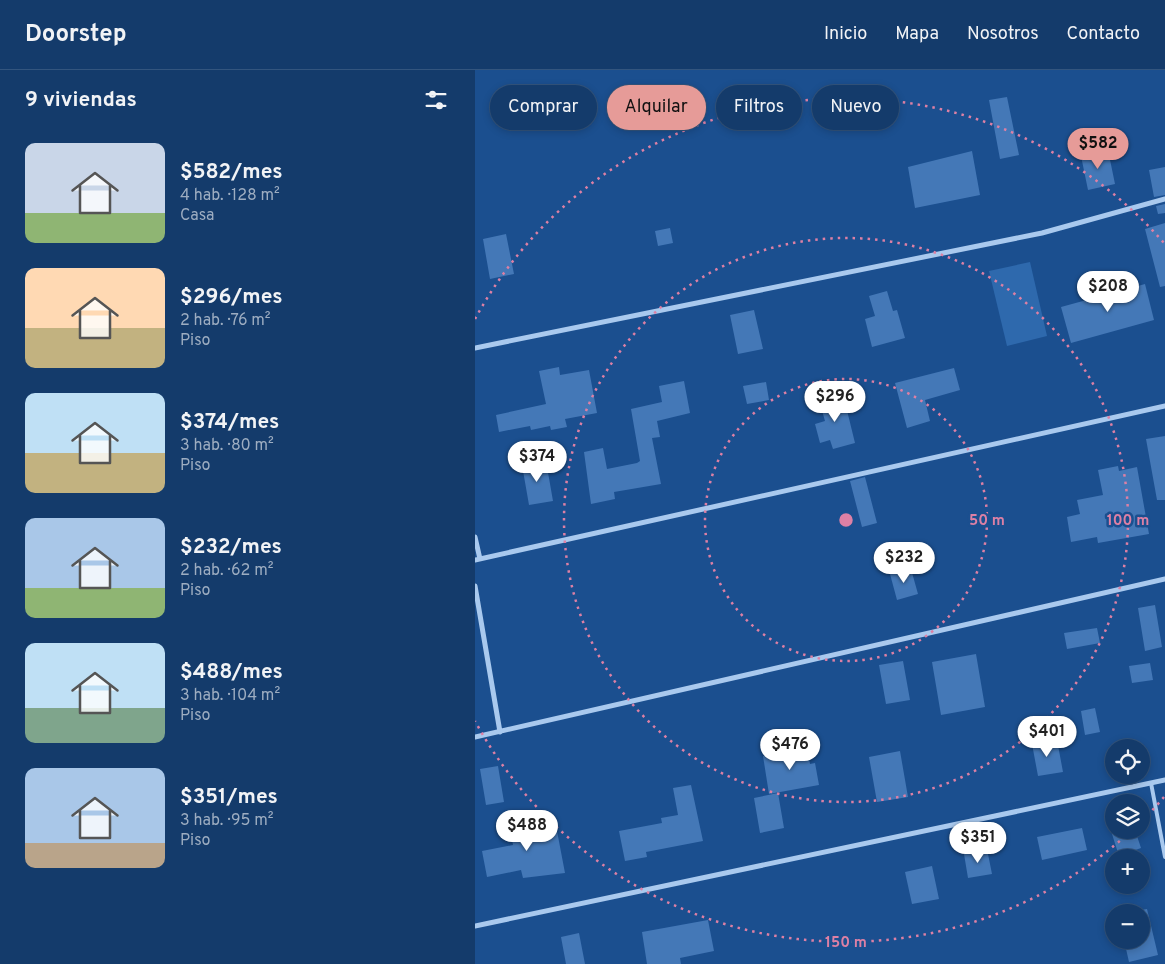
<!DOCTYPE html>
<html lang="es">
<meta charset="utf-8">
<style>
body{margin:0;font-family:Overpass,sans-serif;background:#1d4271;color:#f1f3f6;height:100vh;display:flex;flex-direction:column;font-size:19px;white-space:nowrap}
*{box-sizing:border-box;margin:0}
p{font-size:16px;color:#9dadc1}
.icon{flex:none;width:28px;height:28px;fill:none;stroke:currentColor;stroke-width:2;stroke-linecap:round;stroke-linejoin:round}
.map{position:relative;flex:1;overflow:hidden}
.sheet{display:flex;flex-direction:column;background:#143b6b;width:475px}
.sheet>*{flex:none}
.banner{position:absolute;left:15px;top:15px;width:475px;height:45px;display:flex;gap:10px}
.fabs{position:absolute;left:630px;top:669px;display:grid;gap:10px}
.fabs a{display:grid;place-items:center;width:45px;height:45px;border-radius:50%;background:#143b6b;box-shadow:0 2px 8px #0003,0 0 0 1px #33557e;font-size:25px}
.price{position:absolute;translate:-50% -42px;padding:0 11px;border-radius:18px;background:#fff;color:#222;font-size:16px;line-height:32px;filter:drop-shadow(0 1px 2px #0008)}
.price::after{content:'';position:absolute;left:50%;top:30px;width:15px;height:11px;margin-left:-8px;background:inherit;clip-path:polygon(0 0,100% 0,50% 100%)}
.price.current{background:#e69b98;color:#111}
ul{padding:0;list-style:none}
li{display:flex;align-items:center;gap:15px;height:125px;padding:0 25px}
li span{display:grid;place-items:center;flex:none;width:140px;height:100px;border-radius:10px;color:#555}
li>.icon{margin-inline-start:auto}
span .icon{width:60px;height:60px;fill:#fffc;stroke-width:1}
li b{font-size:21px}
h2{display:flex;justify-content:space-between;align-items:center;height:60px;padding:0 25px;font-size:21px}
.chip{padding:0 18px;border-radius:22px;background:#143b6b;box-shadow:0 2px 8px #0003,0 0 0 1px #33557e;font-size:18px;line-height:45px}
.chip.current{background:#e69b98;color:#111}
header{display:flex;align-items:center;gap:30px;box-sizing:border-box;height:70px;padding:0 25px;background:#143b6b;border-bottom:1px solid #33557e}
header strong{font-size:24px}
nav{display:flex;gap:28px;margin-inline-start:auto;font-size:18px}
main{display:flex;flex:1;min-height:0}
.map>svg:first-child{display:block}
</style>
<header>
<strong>Doorstep</strong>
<nav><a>Inicio</a><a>Mapa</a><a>Nosotros</a><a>Contacto</a></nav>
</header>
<main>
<section class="sheet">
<h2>9 viviendas<svg class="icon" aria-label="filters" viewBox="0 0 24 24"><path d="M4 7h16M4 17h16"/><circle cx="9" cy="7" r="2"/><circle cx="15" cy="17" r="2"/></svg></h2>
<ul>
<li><span style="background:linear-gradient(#c9d6e8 70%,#8fb573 0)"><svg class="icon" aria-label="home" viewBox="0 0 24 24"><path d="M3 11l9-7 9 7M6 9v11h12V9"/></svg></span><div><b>$582/mes</b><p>4 hab. · 128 m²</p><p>Casa</p></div></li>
<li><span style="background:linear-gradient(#ffd9b3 60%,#c2b280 0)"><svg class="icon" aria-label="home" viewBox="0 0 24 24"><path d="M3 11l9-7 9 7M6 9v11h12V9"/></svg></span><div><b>$296/mes</b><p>2 hab. · 76 m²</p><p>Piso</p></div></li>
<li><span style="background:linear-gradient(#bfe0f5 60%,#c2b280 0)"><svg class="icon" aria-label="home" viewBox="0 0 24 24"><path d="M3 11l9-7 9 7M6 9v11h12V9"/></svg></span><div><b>$374/mes</b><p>3 hab. · 80 m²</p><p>Piso</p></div></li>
<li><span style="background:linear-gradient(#a9c7e8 70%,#8fb573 0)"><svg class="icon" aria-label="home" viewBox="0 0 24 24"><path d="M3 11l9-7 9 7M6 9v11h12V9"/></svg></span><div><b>$232/mes</b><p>2 hab. · 62 m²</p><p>Piso</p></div></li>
<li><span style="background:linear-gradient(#bfe0f5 65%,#7fa58c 0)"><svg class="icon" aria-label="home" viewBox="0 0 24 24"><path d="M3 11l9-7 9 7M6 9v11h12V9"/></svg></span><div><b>$488/mes</b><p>3 hab. · 104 m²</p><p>Piso</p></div></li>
<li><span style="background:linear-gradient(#a9c7e8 75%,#b9a48a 0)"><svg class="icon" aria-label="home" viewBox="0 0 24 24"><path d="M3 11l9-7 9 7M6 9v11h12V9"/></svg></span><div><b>$351/mes</b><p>3 hab. · 95 m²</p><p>Piso</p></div></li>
</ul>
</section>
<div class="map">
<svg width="690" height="894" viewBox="0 0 690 894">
<rect width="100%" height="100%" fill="#1b4f8f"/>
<path fill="#2e69ad" d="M 555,192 L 572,266 L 532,276 L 514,201 Z"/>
<path fill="#4478b7" d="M 532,27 L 544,85 L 525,89 L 514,30 Z
M 633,80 L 640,114 L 613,120 L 606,86 Z
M 497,81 L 505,125 L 440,138 L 433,97 Z
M 690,97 L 690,125 L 679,127 L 674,100 Z
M 690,134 L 690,143 L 683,144 L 681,136 Z
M 690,153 L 690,216 L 685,217 L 670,159 Z
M 195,158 L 198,173 L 183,176 L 180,161 Z
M 31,164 L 39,204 L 15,209 L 8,169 Z
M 670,214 L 679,250 L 596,273 L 586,237 Z
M 412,221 L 418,241 L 422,240 L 430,268 L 397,277 L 390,249 L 400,246 L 394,226 Z
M 279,240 L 288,279 L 263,284 L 255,245 Z
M 84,297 L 85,305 L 114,300 L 122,343 L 90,349 L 92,357 L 76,360 L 75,356 L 56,360 L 55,356 L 24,362 L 21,345 L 71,334 L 64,301 Z
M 479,298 L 485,320 L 450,330 L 455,351 L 432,358 L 420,313 Z
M 209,311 L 215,343 L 182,351 L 185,367 L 177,368 L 186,414 L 139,422 L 140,429 L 116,434 L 109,382 L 128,378 L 132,399 L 162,393 L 165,391 L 156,339 L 187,332 L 184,316 Z
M 291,312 L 294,330 L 272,334 L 268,316 Z
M 368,324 L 380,373 L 358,379 L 355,370 L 345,373 L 340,354 L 350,351 L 344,330 Z
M 690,366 L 690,430 L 682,430 L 671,369 Z
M 71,391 L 78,431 L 54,435 L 47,395 Z
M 643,396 L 644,401 L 662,397 L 674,464 L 623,473 L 622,467 L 596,472 L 592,447 L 605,444 L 602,430 L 628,425 L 623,400 Z
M 390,407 L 402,453 L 387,457 L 375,411 Z
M 436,499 L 443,524 L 422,530 L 415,504 Z
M 680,535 L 687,577 L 670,581 L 663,538 Z
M 622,558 L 625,573 L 592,579 L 589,563 Z
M 501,584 L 510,637 L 466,645 L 457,592 Z
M 428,591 L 435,630 L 411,634 L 404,595 Z
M 675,593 L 678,610 L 657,613 L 654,596 Z
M 620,638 L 625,662 L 610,665 L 606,641 Z
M 582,670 L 588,702 L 563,706 L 557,674 Z
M 332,677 L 335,694 L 340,693 L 344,715 L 294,724 L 288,686 Z
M 425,681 L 433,727 L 402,732 L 394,687 Z
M 23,696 L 29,732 L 11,735 L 5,699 Z
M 216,715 L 228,771 L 171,782 L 172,787 L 150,791 L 144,761 L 187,753 L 186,748 L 203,745 L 198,718 Z
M 303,723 L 309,758 L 285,763 L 279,728 Z
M 72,747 L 74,762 L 82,761 L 90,803 L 48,808 L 46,800 L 12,807 L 7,781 L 38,775 L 34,754 Z
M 607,758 L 612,780 L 567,790 L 562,767 Z
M 647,760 L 660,760 L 666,778 L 644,786 L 637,764 Z
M 512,779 L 517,804 L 493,808 L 489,784 Z
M 457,796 L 464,829 L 437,834 L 430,802 Z
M 672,839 L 683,885 L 654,892 L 649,870 L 666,870 L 666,840 Z
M 233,850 L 239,881 L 205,888 L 206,894 L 172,894 L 167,862 Z
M 104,863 L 110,894 L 91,894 L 86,867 Z"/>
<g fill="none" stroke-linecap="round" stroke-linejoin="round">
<path stroke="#a9c9ee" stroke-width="4" d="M 676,713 L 690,787"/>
<path stroke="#a9c9ee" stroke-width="5" d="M 0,278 L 567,163 L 690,129
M 0,467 L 5,489
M 0,490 L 690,336
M 0,516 L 25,662
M 0,667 L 690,509
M 0,856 L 690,710"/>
</g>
<g fill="none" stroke="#dd80a5" stroke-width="2.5" stroke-dasharray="2.5 5">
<circle cx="371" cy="450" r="141"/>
<circle cx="371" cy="450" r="282"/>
<path d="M689 727A422 422 0 0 1 667 751M656 761A422 422 0 0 1 0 651M0 249A422 422 0 0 1 689 173"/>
</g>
<circle cx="371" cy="450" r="8" fill="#dd80a5" stroke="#1b4f8f" stroke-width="2.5"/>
<g font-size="15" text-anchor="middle" font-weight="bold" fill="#dd80a5" stroke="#1b4f8f" stroke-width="5" stroke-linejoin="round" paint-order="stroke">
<text x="512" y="455">50 m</text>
<text x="653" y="455">100 m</text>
<text x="371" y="877">150 m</text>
</g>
</svg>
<div class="fabs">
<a><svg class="icon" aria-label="locate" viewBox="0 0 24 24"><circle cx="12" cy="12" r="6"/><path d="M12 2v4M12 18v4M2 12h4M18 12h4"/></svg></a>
<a><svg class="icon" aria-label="layers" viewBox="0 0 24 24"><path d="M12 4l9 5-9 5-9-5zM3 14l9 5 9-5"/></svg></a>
<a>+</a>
<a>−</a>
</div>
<b class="price current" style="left:623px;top:100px">$582</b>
<b class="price" style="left:633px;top:243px">$208</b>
<b class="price" style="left:360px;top:353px">$296</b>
<b class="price" style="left:62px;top:413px">$374</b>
<b class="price" style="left:429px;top:514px">$232</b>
<b class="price" style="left:572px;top:688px">$401</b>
<b class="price" style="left:315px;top:701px">$476</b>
<b class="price" style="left:52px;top:782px">$488</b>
<b class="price" style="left:503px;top:794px">$351</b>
<div class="banner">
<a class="chip">Comprar</a>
<a class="chip current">Alquilar</a>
<a class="chip">Filtros</a>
<a class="chip">Nuevo</a>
</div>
</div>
</main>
